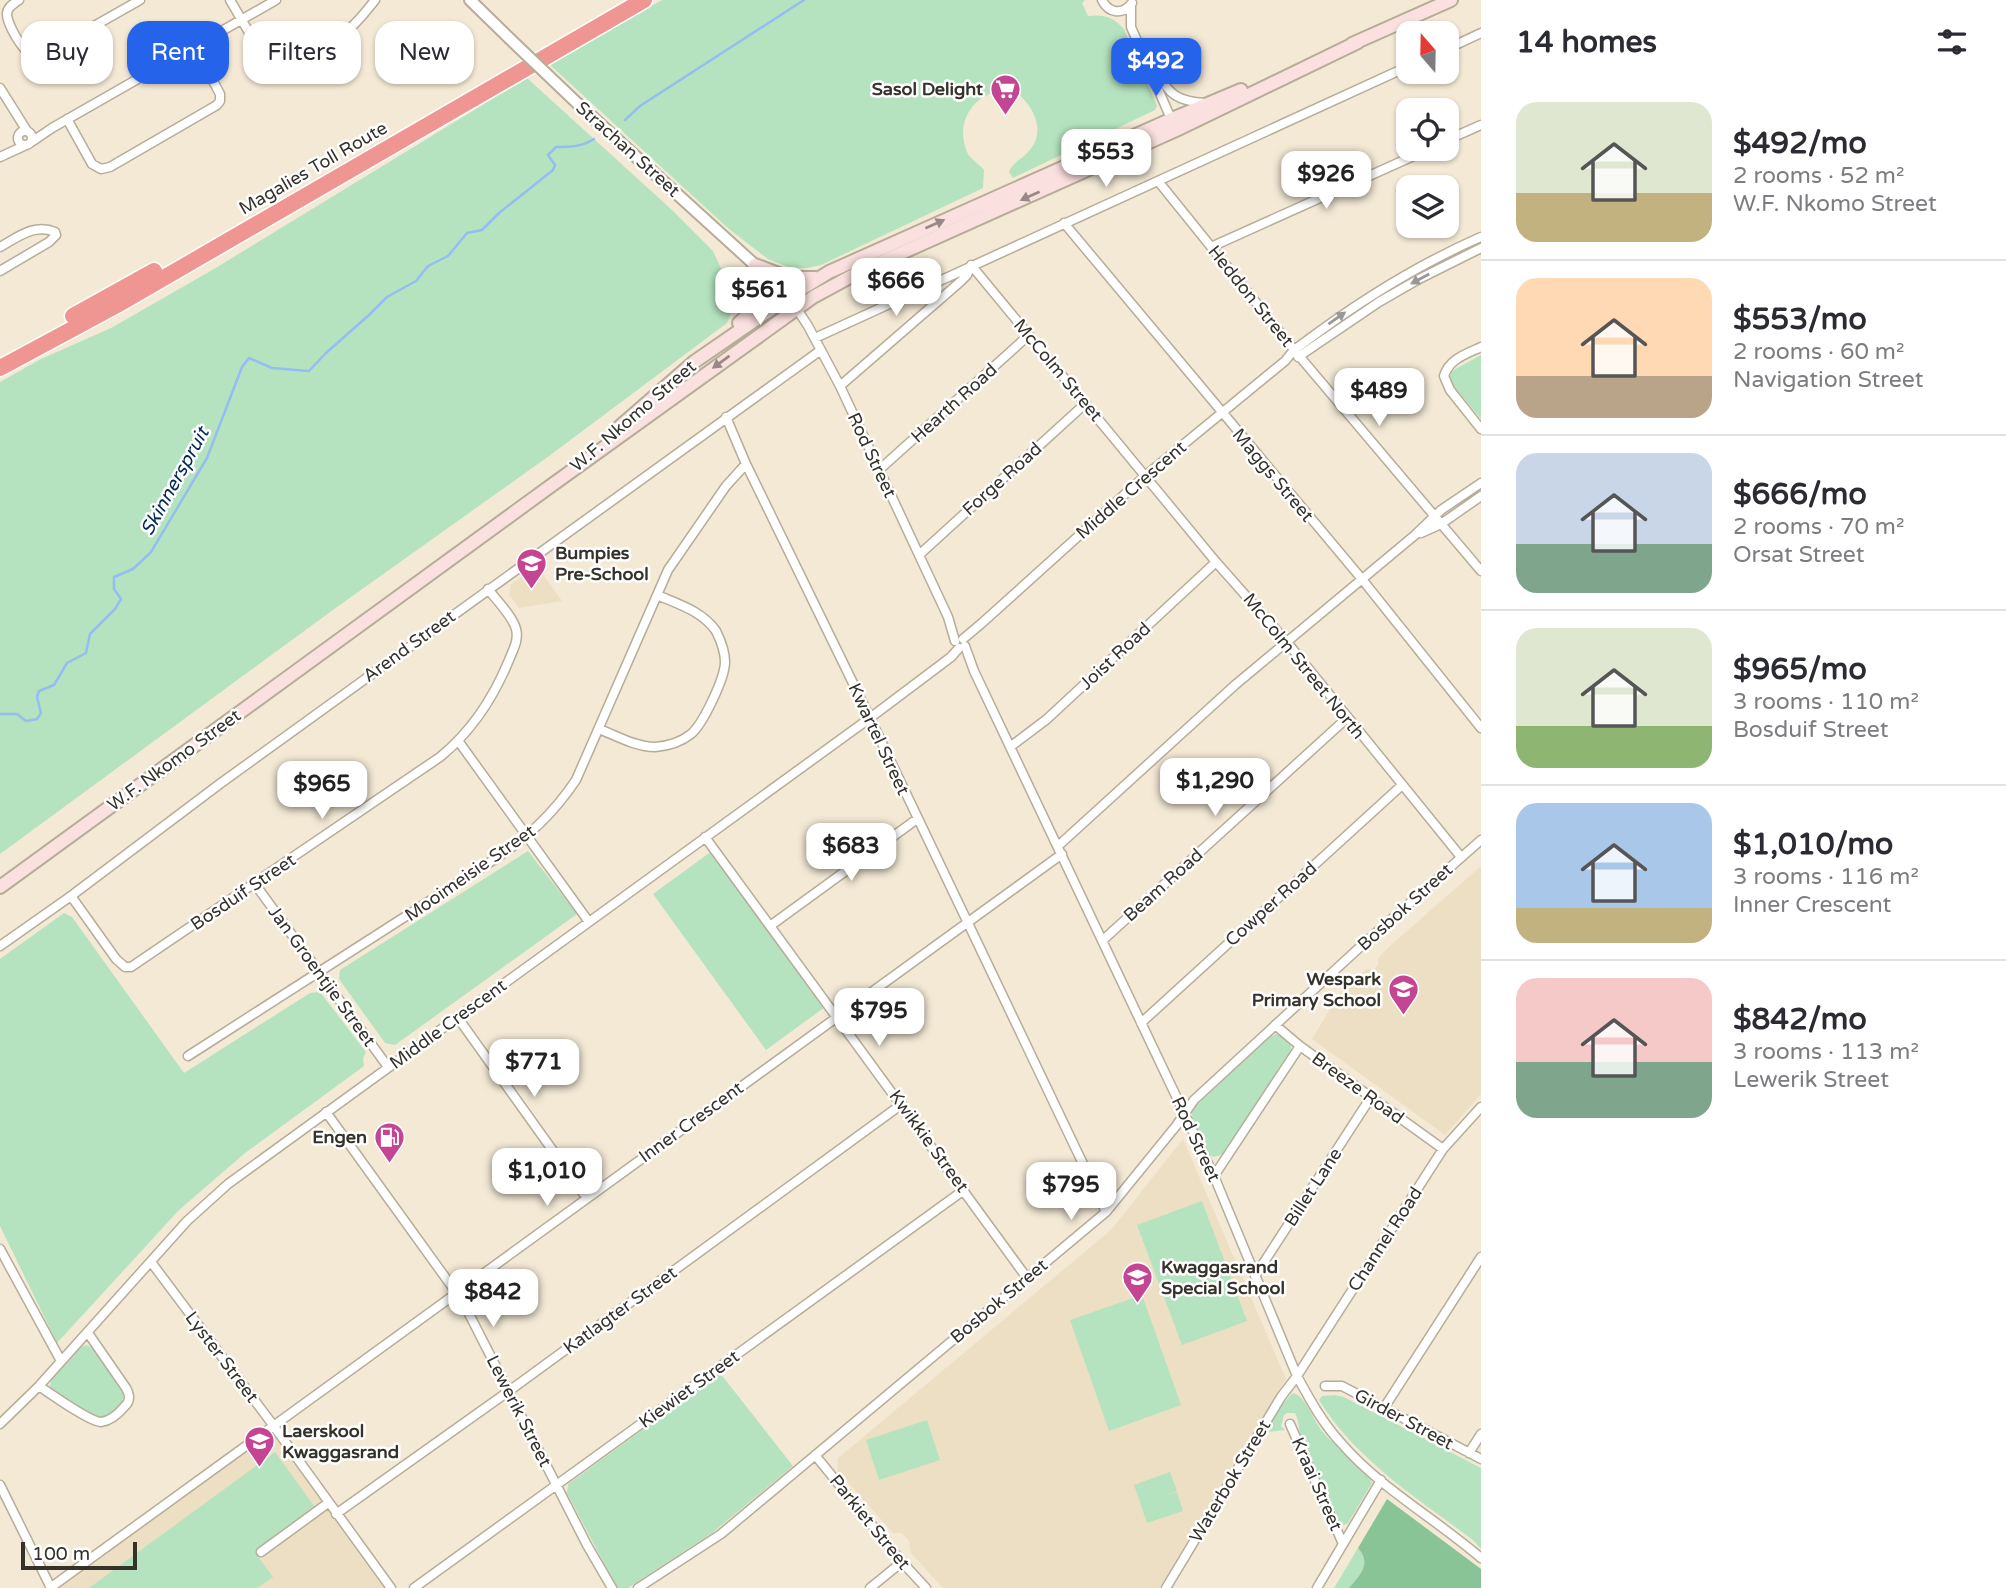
<!DOCTYPE html>
<meta charset="utf-8">
<style>
body{margin:0;font-family:"Varela Round",sans-serif;background:#f7f7f7;color:#2b2b33;height:100vh;display:flex;flex-direction:column;font-size:26px;white-space:nowrap}
*{box-sizing:border-box;margin:0}
p{font-size:23px;color:#7c7c81}
.icon{flex:none;width:38px;height:38px;fill:none;stroke:currentColor;stroke-width:2;stroke-linecap:round;stroke-linejoin:round}
.map{position:relative;flex:1;overflow:hidden}
.side{display:flex;flex-direction:column;background:#fff;width:525px}
.side>*{flex:none}
.guide{position:absolute;left:21px;top:21px;width:665px;height:63px;display:flex;gap:14px}
.needle{width:46px;rotate:340deg}
.controls{position:absolute;left:1396px;top:21px;display:grid;gap:14px}
.controls a{display:grid;place-items:center;width:63px;height:63px;border-radius:14px;background:#fff;box-shadow:0 2px 5px #0004;font-size:35px}
.scale{position:absolute;left:21px;bottom:18px;width:116px;box-sizing:border-box;padding-left:7px;border:4px solid #35322a;border-top:0;font-size:19px;line-height:24px;white-space:nowrap;color:#35322a;-webkit-text-stroke:5px #fff;paint-order:stroke}
.price{position:absolute;translate:-50% -60px;padding:0 16px;border-radius:14px;background:#fff;color:#222;font-size:23px;line-height:46px;filter:drop-shadow(0 2px 4px #0008)}
.price::after{content:'';position:absolute;left:50%;top:42px;width:21px;height:16px;margin-left:-10px;background:inherit;clip-path:polygon(0 0,100% 0,50% 100%)}
.price.on{background:#2563eb;color:#fff}
ul{padding:0;list-style:none}
li{display:flex;align-items:center;gap:21px;height:175px;padding:0 35px}
li+li{border-top:2px solid #e1e1e2}
li span{display:grid;place-items:center;flex:none;width:196px;height:140px;border-radius:21px;color:#555}
li>.icon{margin-inline-start:auto}
span .icon{width:84px;height:84px;fill:#fffc;stroke-width:1}
li b{font-size:30px}
h2{display:flex;justify-content:space-between;align-items:center;height:84px;padding:0 35px;font-size:30px}
.tag{padding:0 24px;border-radius:21px;background:#fff;box-shadow:0 2px 5px #0004;font-size:24px;line-height:63px}
.tag.on{background:#2563eb;color:#fff}
main{display:flex;flex:1;min-height:0}
.map>svg:first-child{display:block}
</style>
<main>
<div class="map">
<svg width="1481" height="1588" viewBox="0 0 1481 1588">
<rect width="100%" height="100%" fill="#f3e9d5"/>
<path fill="#ecdfc4" d="M 537,566 L 562,601 L 519,608 L 509,595 L 511,584 Z
M 1481,866 L 1481,1094 L 1445,1135 L 1312,1039 L 1340,993 L 1367,969 L 1374,969 L 1378,965 L 1378,958 L 1390,946 Z
M 1183,1139 L 1286,1379 L 1159,1588 L 943,1588 L 911,1553 L 909,1541 L 902,1533 L 893,1533 L 837,1470 L 838,1458 L 1111,1230 Z
M 273,1423 L 393,1588 L 54,1588 Z"/>
<path fill="#b5e3bf" d="M 662,0 L 1085,0 L 1082,3 L 1088,16 C 1104,14 1113,17 1124,29 L 1157,106 L 1155,110 L 1013,178 L 1009,172 C 1013,162 1022,159 1028,152 C 1048,131 1033,104 1013,90 C 977,88 952,120 968,154 C 972,160 979,164 984,170 L 983,188 L 821,265 L 807,268 L 791,268 L 768,259 L 729,229 L 549,64 Z
M 527,78 L 672,210 L 713,251 L 728,284 L 734,307 L 727,323 L 549,456 L 337,607 L 0,854 L 0,382 L 41,359 L 111,328 L 214,269 Z
M 1481,355 L 1481,419 L 1452,384 L 1449,378 L 1452,371 Z
M 528,851 L 577,914 L 395,1045 L 385,1043 L 339,979 L 340,970 Z
M 712,851 L 825,1007 L 766,1050 L 653,894 Z
M 64,913 L 72,917 L 184,1073 L 310,993 L 320,992 L 366,1052 L 363,1058 L 364,1066 L 245,1153 L 179,1210 L 57,1343 L 0,1226 L 0,959 Z
M 1276,1034 C 1289,1035 1292,1042 1291,1055 L 1227,1153 L 1214,1157 L 1210,1155 C 1204,1142 1188,1123 1193,1109 L 1266,1039 Z
M 1202,1201 L 1247,1321 L 1182,1345 L 1137,1225 Z
M 1142,1295 L 1181,1405 L 1109,1431 L 1070,1320 Z
M 86,1345 L 94,1348 L 124,1395 C 122,1408 105,1420 92,1417 L 52,1391 L 50,1386 L 52,1378 L 81,1347 Z
M 720,1373 L 793,1466 L 712,1533 L 628,1588 L 617,1588 L 567,1493 L 568,1484 Z
M 1293,1393 C 1306,1396 1313,1420 1322,1431 C 1337,1450 1363,1461 1372,1483 L 1348,1523 L 1344,1525 L 1339,1523 C 1326,1495 1313,1468 1302,1440 C 1298,1431 1300,1422 1295,1413 L 1287,1413 L 1284,1415 L 1281,1426 L 1285,1430 L 1267,1432 C 1273,1418 1282,1403 1293,1393 Z
M 1335,1395 L 1344,1397 L 1481,1468 L 1481,1549 L 1473,1540 C 1417,1498 1356,1460 1319,1400 L 1322,1396 Z
M 927,1420 L 940,1460 L 879,1480 L 866,1440 Z
M 275,1452 L 317,1510 L 256,1554 L 273,1577 L 257,1588 L 89,1588 Z
M 1170,1472 L 1177,1491 L 1163,1496 L 1177,1492 L 1183,1511 L 1147,1523 L 1134,1485 Z
M 1358,1548 C 1372,1564 1360,1575 1349,1588 L 1334,1588 Z"/>
<path fill="#89c497" d="M 1387,1499 L 1481,1569 L 1481,1588 L 1349,1588 C 1360,1575 1372,1564 1358,1548 Z"/>
<g fill="none" stroke-linecap="round" stroke-linejoin="round">
<path stroke="#94bdf3" stroke-width="2.5" d="M 625,120 L 640,106 L 804,0
M 0,714 L 17,714 L 26,721 L 37,719 L 41,713 L 37,697 L 39,691 L 54,685 L 67,663 L 86,653 L 90,634 L 115,609 L 121,599 L 114,589 L 114,577 L 133,569 L 151,552 L 207,458 L 242,367 L 249,358 L 272,368 L 309,371 L 326,353 L 369,315 L 387,297 L 416,281 L 428,266 L 448,256 L 467,233 L 482,230 L 499,213 L 553,170 L 555,165 L 548,155 L 556,147 C 569,147 582,147 594,139"/>
<defs>
<path id="minor" d="M 19,0 C 15,3 8,6 7,13 C 6,22 23,54 34,55 C 40,56 45,53 50,51 L 140,0
M 230,0 L 267,63 C 271,68 275,71 282,70 C 293,68 339,38 349,29 C 359,21 367,10 375,0
M 1102,0 C 1109,14 1123,15 1132,3
M 1131,4 L 1131,27 L 1172,121
M 1447,49 L 1481,33
M 1155,71 C 1170,95 1177,101 1205,103
M 0,88 L 27,131
M 67,119 L 92,164 L 101,169 L 110,167 L 217,105 L 220,101 L 220,94 L 195,47
M18 138a7 7 0 1 1 14 0a7 7 0 1 1-14 0Z
M 1447,140 L 1481,125
M 30,143 L 52,128 L 276,0
M 0,157 L 26,145
M 1158,181 L 1300,357 L 1481,571
M 1064,223 L 1361,578 L 1481,728
M 0,247 C 18,237 35,223 55,232 L 56,235 L 49,242 L 0,271
M 1211,247 L 1429,149
M 797,309 L 808,326 L 840,386 L 948,617 L 955,641
M 815,338 L 1409,66
M 1481,347 C 1466,354 1449,359 1444,376 L 1450,390 L 1481,429
M 1298,357 L 1379,302 L 1419,279 L 1481,248
M 840,386 L 960,282 L 967,275 L 971,265 L 1216,562 L 1286,641 L 1461,857
M 726,417 L 746,464 L 870,718 L 1106,1212
M 879,470 L 1029,335
M 1421,533 L 1441,524 L 1481,496
M 919,555 L 1086,403
M 963,639 L 982,623 L 1145,476 L 1285,361 L 1294,350 L 1305,342 C 1361,300 1417,265 1481,237
M 965,646 L 974,671 L 1214,1176 L 1297,1376 C 1310,1400 1323,1424 1342,1444 C 1379,1487 1437,1520 1481,1558
M 599,729 C 617,736 636,747 655,747 C 668,746 681,742 691,734 C 703,724 725,678 725,662 C 725,651 721,641 716,631 C 702,611 678,604 657,595
M 459,742 L 589,922
M 1010,747 L 1047,719 L 1216,562
M 705,837 L 1027,1278
M 1058,846 L 1235,685 L 1415,535 L 1441,510 L 1481,483
M 255,884 L 388,1067
M 71,896 L 116,959 L 125,967 L 131,967 L 440,757 C 472,731 493,699 509,660 C 513,650 519,640 516,629 C 512,615 497,601 488,589
M 770,926 L 917,819
M 1103,940 L 1347,718
M 0,946 L 71,896 L 221,783 L 821,350
M 458,1018 L 586,1197
M 1141,1023 L 1401,786
M 1275,1025 L 1300,1046 L 1443,1149
M 188,1056 L 495,859 C 529,836 553,814 576,780 L 668,570 L 726,486 L 746,464
M 326,1112 L 463,1302 L 587,1545 L 612,1588
M 1214,1176 L 1300,1046
M 0,1249 L 61,1361
M 151,1262 L 273,1425 L 391,1588
M 1255,1276 L 1371,1097
M 39,1386 C 51,1394 90,1422 101,1422 C 110,1421 119,1413 124,1407 C 131,1401 130,1395 126,1388 L 88,1333
M 1325,1386 L 1342,1386 L 1481,1459
M 1384,1408 L 1481,1257
M 0,1424 L 39,1386 L 187,1221 L 228,1184 L 870,718 L 951,657 L 959,648
M 1290,1424 L 1343,1544
M 1469,1453 L 1481,1434
M 815,1455 L 902,1562 L 926,1588
M 0,1485 L 51,1588
M 336,1514 L 509,1391 L 902,1104
M 261,1552 L 328,1503
M 50,1588 L 1062,854
M 414,1588 L 964,1190
M 638,1588 L 721,1534 L 1106,1212 L 1176,1126 L 1194,1100 L 1360,947 L 1481,840
M 870,1588 L 902,1562
M 1166,1588 L 1281,1397 L 1297,1376 L 1443,1149 L 1481,1107
M 1317,1588 L 1381,1480"/>
<path id="tertiary" d="M 470,0 L 509,38
M 577,103 L 755,265 L 797,309"/>
<path id="secondary" d="M 1352,44 L 1451,0
M 755,265 L 789,278 L 815,278
M 739,323 C 761,304 765,293 755,265
M 616,430 L 694,362 L 787,298 L 829,272 L 1172,119 L 1241,90
M 0,887 L 552,485 L 813,297 L 859,272 L 1176,130 L 1358,42"/>
<path id="motorway" d="M 73,316 L 154,271
M 0,368 L 117,305 L 644,0"/>
</defs>
<use href="#minor" stroke="#b6ad99" stroke-width="11"/>
<use href="#tertiary" stroke="#b6ad99" stroke-width="14"/>
<use href="#secondary" stroke="#b6ad99" stroke-width="16"/>
<use href="#motorway" stroke="#fff" stroke-width="19"/>
<use href="#minor" stroke="#fff" stroke-width="8"/>
<use href="#tertiary" stroke="#fff" stroke-width="10"/>
<use href="#secondary" stroke="#fae0de" stroke-width="12"/>
<use href="#motorway" stroke="#f09692" stroke-width="16"/>
<defs>
<path id="tertiary-bridge" d="M 509,38 L 577,103"/>
</defs>
<use href="#tertiary-bridge" stroke="#b6ad99" stroke-width="14" stroke-linecap="butt"/>
<use href="#tertiary-bridge" stroke="#fff" stroke-width="10"/>
</g>
<defs><path id="oneway-solid" d="M-6-.8H1V-3.2L6.5 0L1 3.2V.8H-6Z" transform="scale(1.75)"/></defs>
<g fill="#988984">
<use href="#oneway-solid" transform="translate(1030 196) rotate(156)"/>
<use href="#oneway-solid" transform="translate(935 224) rotate(-24)"/>
<use href="#oneway-solid" transform="translate(721 362) rotate(144)"/>
</g>
<g fill="#9a9894">
<use href="#oneway-solid" transform="translate(1420 279) rotate(152)"/>
<use href="#oneway-solid" transform="translate(1337 318) rotate(-35)"/>
</g>
<defs>
<symbol id="supermarket-pin" viewBox="-11 -11 22 30"><path d="M0 17L-7.5 6A9.5 9.5 0 1 1 7.5 6Z" fill="#c44592" stroke="#fff"/><path d="M-6-5.5h2.5l.6 2H6L4.5 2H-2.5L-4.4-4H-6ZM-1.5 3.2a1.3 1.3 0 1 0 .1 0ZM3 3.2a1.3 1.3 0 1 0 .1 0Z" fill="#fff"/></symbol>
<symbol id="school-pin" viewBox="-11 -11 22 30"><path d="M0 17L-7.5 6A9.5 9.5 0 1 1 7.5 6Z" fill="#c44592" stroke="#fff"/><path d="M0-5L7-2L0 1L-7-2ZM-4 1L0 2.5L4 1V4Q0 6-4 4Z" fill="#fff"/></symbol>
<symbol id="fuel-pin" viewBox="-11 -11 22 30"><path d="M0 17L-7.5 6A9.5 9.5 0 1 1 7.5 6Z" fill="#c44592" stroke="#fff"/><path d="M-5.5-6h7V0h2V4h1.3V-2.5L3-4.5l.8-.8L6-3V5H2.5V1h-1V6h-7ZM-4.2-4.7v3.2H.2V-4.7Z" fill="#fff"/></symbol>
</defs>
<g fill-rule="evenodd">
<use href="#supermarket-pin" x="988" y="72" width="35" height="47"/>
<use href="#school-pin" x="514" y="546" width="35" height="47"/>
<use href="#school-pin" x="1386" y="972" width="35" height="47"/>
<use href="#fuel-pin" x="372" y="1120" width="35" height="47"/>
<use href="#school-pin" x="1120" y="1260" width="35" height="47"/>
<use href="#school-pin" x="242" y="1424" width="35" height="47"/>
</g>
<g text-anchor="middle" stroke-width="5" stroke-linejoin="round" paint-order="stroke">
<g font-size="18" font-weight="bold" fill="#35322a" stroke="#fff" text-anchor="end">
<text x="983" y="95">Sasol Delight</text>
<text x="555" y="559" text-anchor="start">Bumpies<tspan x="555" dy="21">Pre-School</tspan></text>
<text x="1381" y="985">Wespark<tspan x="1381" dy="21">Primary School</tspan></text>
<text x="367" y="1143">Engen</text>
<text x="1161" y="1273" text-anchor="start">Kwaggasrand<tspan x="1161" dy="21">Special School</tspan></text>
<text x="282" y="1437" text-anchor="start">Laerskool<tspan x="282" dy="21">Kwaggasrand</tspan></text>
</g>
<g font-size="18" fill="#35322a" stroke="#fff">
<text transform="translate(628 149) rotate(42)" y="6">Strachan Street</text>
<text transform="translate(313 168) rotate(-30)" y="6">Magalies Toll Route</text>
<text transform="translate(1251 296) rotate(51)" y="6">Heddon Street</text>
<text transform="translate(1058 370) rotate(50)" y="6">McColm Street</text>
<text transform="translate(954 403) rotate(-42)" y="6">Hearth Road</text>
<text transform="translate(633 416) rotate(-41)" y="6">W.F. Nkomo Street</text>
<text transform="translate(872 455) rotate(65)" y="6">Rod Street</text>
<text transform="translate(1273 475) rotate(50)" y="6">Maggs Street</text>
<text transform="translate(1002 479) rotate(-42)" y="6">Forge Road</text>
<text transform="translate(1131 490) rotate(-41)" y="6">Middle Crescent</text>
<text transform="translate(409 646) rotate(-36)" y="6">Arend Street</text>
<text transform="translate(1115 656) rotate(-43)" y="6">Joist Road</text>
<text transform="translate(1304 666) rotate(51)" y="6">McColm Street North</text>
<text transform="translate(879 739) rotate(65)" y="6">Kwartel Street</text>
<text transform="translate(174 760) rotate(-36)" y="6">W.F. Nkomo Street</text>
<text transform="translate(470 873) rotate(-35)" y="6">Mooimeisie Street</text>
<text transform="translate(1163 885) rotate(-42)" y="6">Beam Road</text>
<text transform="translate(243 892) rotate(-34)" y="6">Bosduif Street</text>
<text transform="translate(1271 904) rotate(-42)" y="6">Cowper Road</text>
<text transform="translate(1405 907) rotate(-42)" y="6">Bosbok Street</text>
<text transform="translate(322 976) rotate(54)" y="6">Jan Groentjie Street</text>
<text transform="translate(448 1024) rotate(-36)" y="6">Middle Crescent</text>
<text transform="translate(1358 1088) rotate(36)" y="6">Breeze Road</text>
<text transform="translate(691 1122) rotate(-36)" y="6">Inner Crescent</text>
<text transform="translate(1196 1139) rotate(65)" y="6">Rod Street</text>
<text transform="translate(929 1141) rotate(54)" y="6">Kwikkie Street</text>
<text transform="translate(1313 1187) rotate(-57)" y="6">Billet Lane</text>
<text transform="translate(1385 1239) rotate(-57)" y="6">Channel Road</text>
<text transform="translate(999 1301) rotate(-40)" y="6">Bosbok Street</text>
<text transform="translate(620 1310) rotate(-36)" y="6">Katlagter Street</text>
<text transform="translate(222 1357) rotate(53)" y="6">Lyster Street</text>
<text transform="translate(689 1389) rotate(-36)" y="6">Kiewiet Street</text>
<text transform="translate(519 1411) rotate(63)" y="6">Lewerik Street</text>
<text transform="translate(1404 1419) rotate(28)" y="6">Girder Street</text>
<text transform="translate(1230 1481) rotate(-59)" y="6">Waterbok Street</text>
<text transform="translate(1317 1484) rotate(66)" y="6">Kraai Street</text>
<text transform="translate(870 1522) rotate(51)" y="6">Parkiet Street</text>
</g>
<g font-size="19" font-style="italic" fill="#002856" stroke="#fff">
<text transform="translate(174 481) rotate(-61)" y="7">Skinnerspruit</text>
</g>
</g>
</svg>
<div class="controls">
<a><svg class="needle" viewBox="-14 -14 28 28"><path d="M0-13l5 13h-10z" fill="#e53935"/><path d="M0 13l5-13h-10z" fill="#7c7c81"/></svg></a>
<a><svg class="icon" aria-label="locate" viewBox="0 0 24 24"><circle cx="12" cy="12" r="6"/><path d="M12 2v4M12 18v4M2 12h4M18 12h4"/></svg></a>
<a><svg class="icon" aria-label="layers" viewBox="0 0 24 24"><path d="M12 4l9 5-9 5-9-5zM3 14l9 5 9-5"/></svg></a>
</div>
<div class="scale">100 m</div>
<b class="price on" style="left:1156px;top:98px">$492</b>
<b class="price" style="left:1106px;top:189px">$553</b>
<b class="price" style="left:1326px;top:211px">$926</b>
<b class="price" style="left:896px;top:318px">$666</b>
<b class="price" style="left:760px;top:327px">$561</b>
<b class="price" style="left:1379px;top:428px">$489</b>
<b class="price" style="left:1215px;top:818px">$1,290</b>
<b class="price" style="left:322px;top:821px">$965</b>
<b class="price" style="left:851px;top:883px">$683</b>
<b class="price" style="left:879px;top:1048px">$795</b>
<b class="price" style="left:534px;top:1099px">$771</b>
<b class="price" style="left:547px;top:1208px">$1,010</b>
<b class="price" style="left:1071px;top:1222px">$795</b>
<b class="price" style="left:493px;top:1329px">$842</b>
<div class="guide">
<a class="tag">Buy</a>
<a class="tag on">Rent</a>
<a class="tag">Filters</a>
<a class="tag">New</a>
</div>
</div>
<section class="side">
<h2>14 homes<svg class="icon" aria-label="filters" viewBox="0 0 24 24"><path d="M4 7h16M4 17h16"/><circle cx="9" cy="7" r="2"/><circle cx="15" cy="17" r="2"/></svg></h2>
<ul>
<li><span style="background:linear-gradient(#dfe7d0 65%,#c2b280 0)"><svg class="icon" aria-label="home" viewBox="0 0 24 24"><path d="M3 11l9-7 9 7M6 9v11h12V9"/></svg></span><div><b>$492/mo</b><p>2 rooms · 52 m²</p><p>W.F. Nkomo Street</p></div></li>
<li><span style="background:linear-gradient(#ffd9b3 70%,#b9a48a 0)"><svg class="icon" aria-label="home" viewBox="0 0 24 24"><path d="M3 11l9-7 9 7M6 9v11h12V9"/></svg></span><div><b>$553/mo</b><p>2 rooms · 60 m²</p><p>Navigation Street</p></div></li>
<li><span style="background:linear-gradient(#c9d6e8 65%,#7fa58c 0)"><svg class="icon" aria-label="home" viewBox="0 0 24 24"><path d="M3 11l9-7 9 7M6 9v11h12V9"/></svg></span><div><b>$666/mo</b><p>2 rooms · 70 m²</p><p>Orsat Street</p></div></li>
<li><span style="background:linear-gradient(#dfe7d0 70%,#8fb573 0)"><svg class="icon" aria-label="home" viewBox="0 0 24 24"><path d="M3 11l9-7 9 7M6 9v11h12V9"/></svg></span><div><b>$965/mo</b><p>3 rooms · 110 m²</p><p>Bosduif Street</p></div></li>
<li><span style="background:linear-gradient(#a9c7e8 75%,#c2b280 0)"><svg class="icon" aria-label="home" viewBox="0 0 24 24"><path d="M3 11l9-7 9 7M6 9v11h12V9"/></svg></span><div><b>$1,010/mo</b><p>3 rooms · 116 m²</p><p>Inner Crescent</p></div></li>
<li><span style="background:linear-gradient(#f6c9c9 60%,#7fa58c 0)"><svg class="icon" aria-label="home" viewBox="0 0 24 24"><path d="M3 11l9-7 9 7M6 9v11h12V9"/></svg></span><div><b>$842/mo</b><p>3 rooms · 113 m²</p><p>Lewerik Street</p></div></li>
</ul>
</section>
</main>
